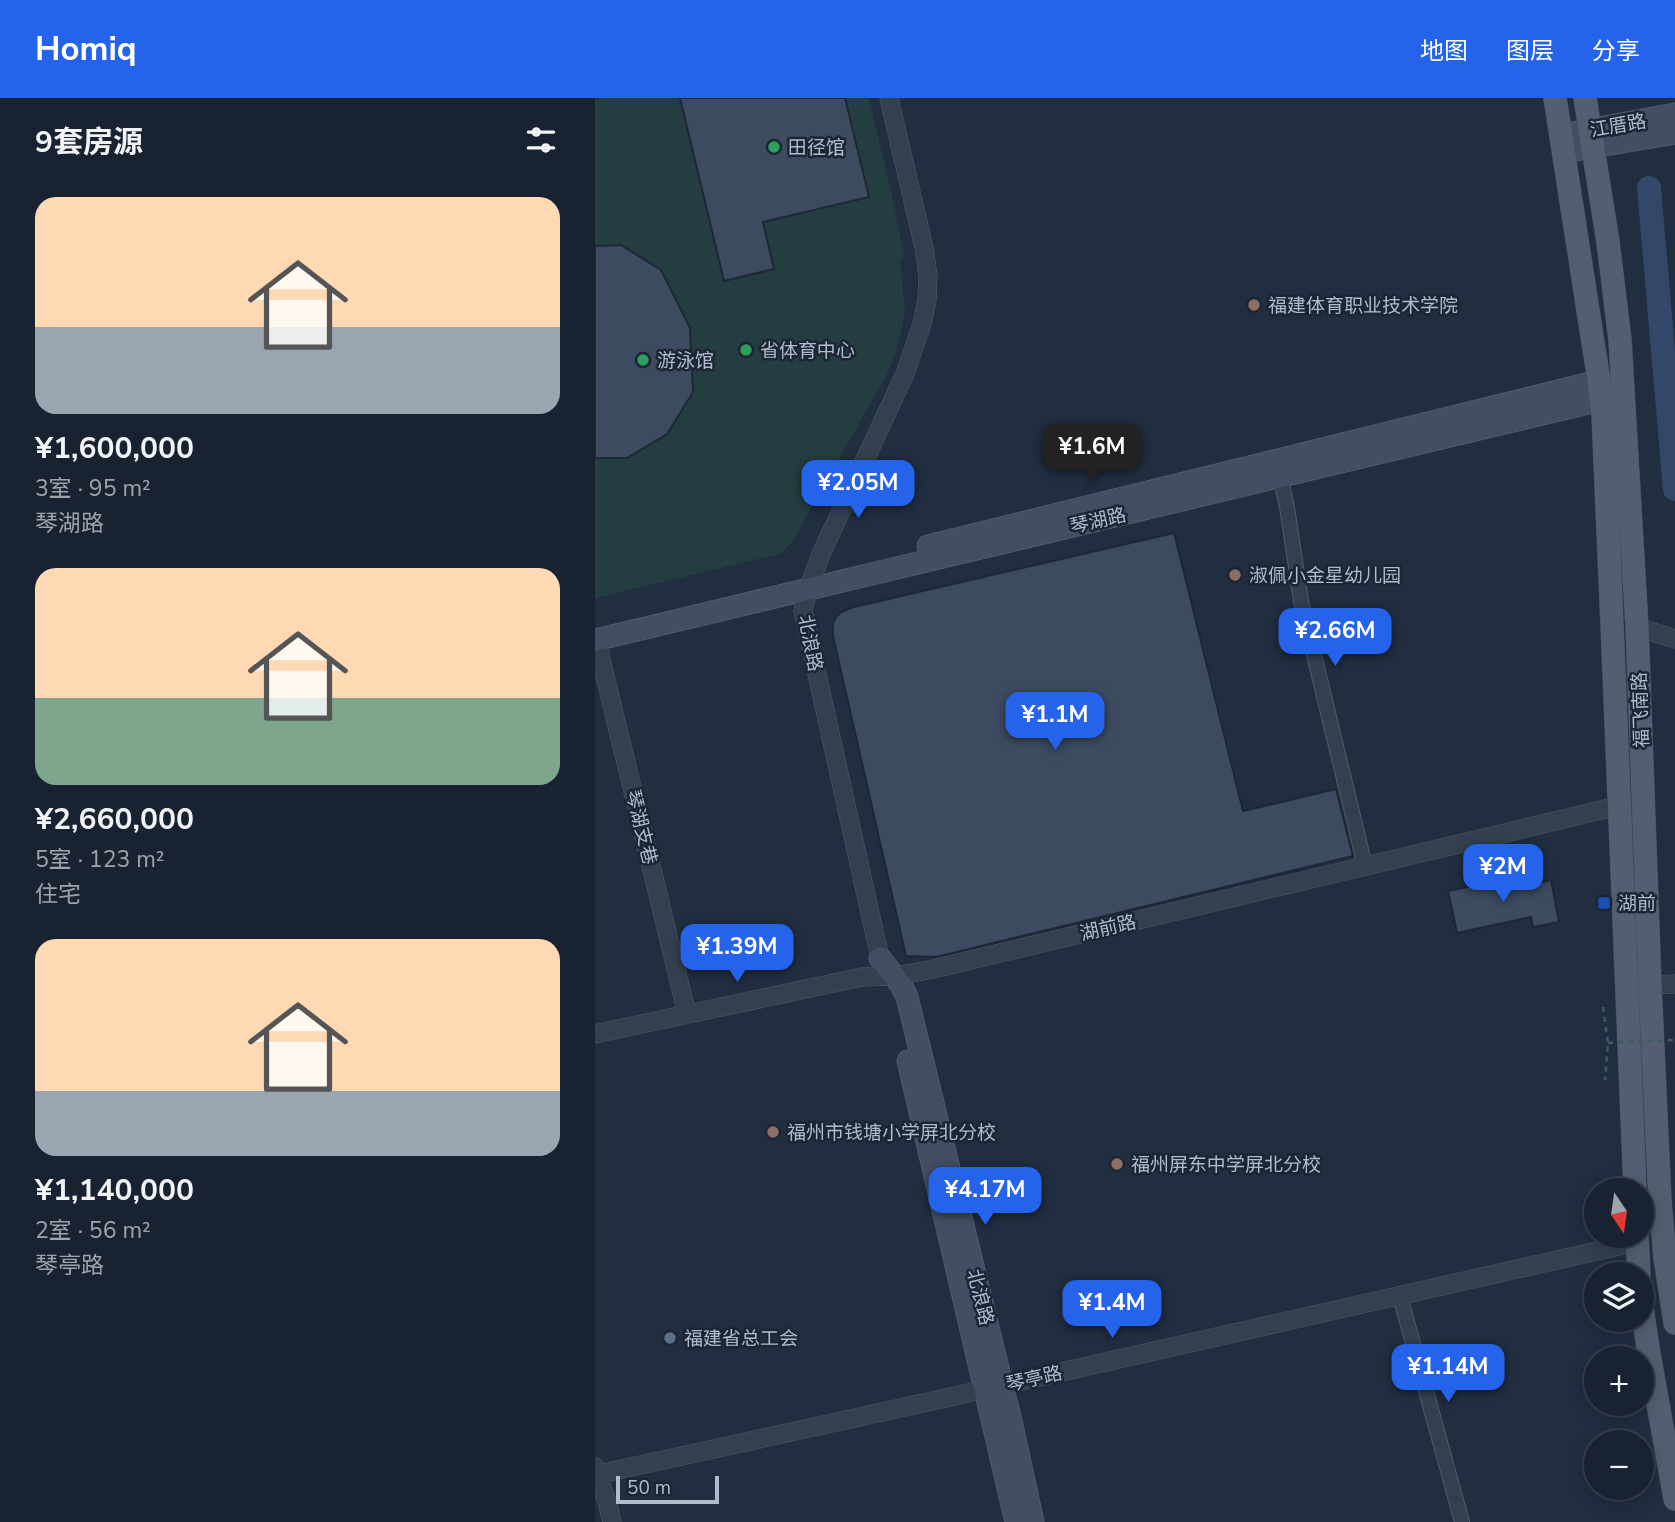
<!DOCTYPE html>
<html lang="zh">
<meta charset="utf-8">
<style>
body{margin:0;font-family:"Nunito Sans","Noto Sans SC",sans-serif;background:#222a38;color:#f1f3f6;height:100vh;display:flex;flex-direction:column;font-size:26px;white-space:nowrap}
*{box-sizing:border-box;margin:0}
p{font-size:23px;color:#9fa4ab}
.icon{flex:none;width:38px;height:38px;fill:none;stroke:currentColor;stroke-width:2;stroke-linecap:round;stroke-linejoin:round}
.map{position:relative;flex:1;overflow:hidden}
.panel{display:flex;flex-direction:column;background:#192230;width:595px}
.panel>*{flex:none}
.needle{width:46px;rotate:167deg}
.controls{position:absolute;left:989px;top:1080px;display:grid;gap:14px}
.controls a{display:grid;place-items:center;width:70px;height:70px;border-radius:50%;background:#192230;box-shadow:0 4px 18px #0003,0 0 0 2px #373f4c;font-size:35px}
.scale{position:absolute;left:21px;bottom:18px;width:103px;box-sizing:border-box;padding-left:7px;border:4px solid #b1bbcb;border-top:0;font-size:19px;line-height:24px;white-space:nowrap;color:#b1bbcb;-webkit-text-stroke:5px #1b2534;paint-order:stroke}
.price{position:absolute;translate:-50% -60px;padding:0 16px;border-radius:14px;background:#2563eb;color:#fff;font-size:23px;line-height:46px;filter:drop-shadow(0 2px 4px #0008)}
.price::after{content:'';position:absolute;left:50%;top:42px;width:21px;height:16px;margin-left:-10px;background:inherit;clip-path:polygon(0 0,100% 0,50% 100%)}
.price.current{background:#222;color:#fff}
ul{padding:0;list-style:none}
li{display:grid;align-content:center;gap:14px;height:371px;padding:0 35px}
li span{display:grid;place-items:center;height:217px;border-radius:21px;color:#555}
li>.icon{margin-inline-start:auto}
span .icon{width:126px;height:126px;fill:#fffc;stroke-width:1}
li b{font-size:30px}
h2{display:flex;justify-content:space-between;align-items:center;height:84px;padding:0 35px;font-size:30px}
header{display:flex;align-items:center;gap:42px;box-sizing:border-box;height:98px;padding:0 35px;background:#2563eb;color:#fff}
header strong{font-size:33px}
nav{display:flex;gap:38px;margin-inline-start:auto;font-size:24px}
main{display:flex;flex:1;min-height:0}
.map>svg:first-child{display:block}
</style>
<header>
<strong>Homiq</strong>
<nav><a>地图</a><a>图层</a><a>分享</a></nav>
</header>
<main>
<section class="panel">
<h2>9套房源<svg class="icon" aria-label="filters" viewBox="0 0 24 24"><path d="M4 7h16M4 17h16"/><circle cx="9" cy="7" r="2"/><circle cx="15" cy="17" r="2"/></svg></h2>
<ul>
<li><span style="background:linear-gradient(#ffd9b3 60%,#9aa5b1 0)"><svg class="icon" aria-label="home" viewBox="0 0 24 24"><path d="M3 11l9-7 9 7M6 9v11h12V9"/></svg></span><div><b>¥1,600,000</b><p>3室 · 95 m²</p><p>琴湖路</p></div></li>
<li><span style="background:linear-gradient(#ffd9b3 60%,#7fa58c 0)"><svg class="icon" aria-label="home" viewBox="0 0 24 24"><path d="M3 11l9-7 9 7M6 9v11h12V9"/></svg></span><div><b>¥2,660,000</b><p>5室 · 123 m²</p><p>住宅</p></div></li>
<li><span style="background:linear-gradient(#ffd9b3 70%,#9aa5b1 0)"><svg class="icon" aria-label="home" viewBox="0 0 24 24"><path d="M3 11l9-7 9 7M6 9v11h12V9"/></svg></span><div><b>¥1,140,000</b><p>2室 · 56 m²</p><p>琴亭路</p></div></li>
</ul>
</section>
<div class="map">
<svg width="1080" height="1424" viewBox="0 0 1080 1424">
<rect width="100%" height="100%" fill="#212e40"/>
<path fill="#233d41" d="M 0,0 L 274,0 L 296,93 L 309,158 L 305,162 L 310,212 L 307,230 L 299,259 L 292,276 L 197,444 L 190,452 L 181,457 L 0,500 Z"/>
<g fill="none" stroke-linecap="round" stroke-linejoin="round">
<path stroke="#334869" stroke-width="24" d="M 1054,90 L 1080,391"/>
</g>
<path fill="#3d4b60" stroke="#1d2736" stroke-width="2" d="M 85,0 L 250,0 L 274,99 L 168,124 L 179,171 L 129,183 Z
M 26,147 L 66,172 L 95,230 L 98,294 L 72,336 L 32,360 L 0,360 L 0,148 Z
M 579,435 L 648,713 L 741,691 L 758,758 L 341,859 L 311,858 L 238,538 L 238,525 L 241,519 L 246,514 L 259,509 Z
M 916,780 L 920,781 L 927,789 L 956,782 L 964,824 L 938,829 L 936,819 L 862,835 L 853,793 Z"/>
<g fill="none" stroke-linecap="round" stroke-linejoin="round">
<defs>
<path id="minor" d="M 685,378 L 692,409 L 706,503 L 770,768
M 805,1198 L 867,1424"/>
<path id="tertiary" d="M 1042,529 L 1080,541
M 1,541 L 92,916
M 285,860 L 208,513 L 213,491 L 226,456 L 310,276 L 327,226 L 332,202 L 333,178 L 329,150 L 294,0
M 1055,887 L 1080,886
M 0,936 L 267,879 L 299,878 L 334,872 L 1023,708
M 0,1369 L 13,1407 L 17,1424
M 0,1377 L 360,1298 L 1042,1144"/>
<path id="secondary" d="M 966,37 L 1080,16
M 969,54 L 1080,35
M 333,448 L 1004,283
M 0,542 L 1006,302
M 285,860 L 306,887 L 312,899 L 416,1323 L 438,1424
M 313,963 L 421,1424"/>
<path id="primary" d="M 960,0 L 1004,283 L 1008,317 L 1017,525 L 1040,1092
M 990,0 L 1013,144 L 1025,242 L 1042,529 L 1055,887 L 1065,1103 L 1070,1160 L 1080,1225
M 1042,1138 L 1044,1176
M 1046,1203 L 1054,1256 L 1080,1401"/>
</defs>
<use href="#minor" stroke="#515b6a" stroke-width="16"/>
<use href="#tertiary" stroke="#515b6a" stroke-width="19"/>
<use href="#secondary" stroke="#515b6a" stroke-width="23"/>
<use href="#primary" stroke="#3f4958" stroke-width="24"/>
<path stroke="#415a5e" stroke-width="2.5" stroke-dasharray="5 5" stroke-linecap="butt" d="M 1008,909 L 1013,945 L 1010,982"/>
<use href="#minor" stroke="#35404f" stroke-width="14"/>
<use href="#tertiary" stroke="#35404f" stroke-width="18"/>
<use href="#secondary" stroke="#434e63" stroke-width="21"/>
<use href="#primary" stroke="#535f70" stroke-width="23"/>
<path stroke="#415a5e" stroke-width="2.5" stroke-dasharray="5 5" stroke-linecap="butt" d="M 1013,945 L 1080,942"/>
</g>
<g fill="#2e9e5b" stroke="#1b2534" stroke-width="2.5">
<circle cx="179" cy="49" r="7"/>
<circle cx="151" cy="252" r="7"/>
<circle cx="48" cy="262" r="7"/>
</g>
<g fill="#8d6e63" stroke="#1b2534" stroke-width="2.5">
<circle cx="659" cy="207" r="7"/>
<circle cx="640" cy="477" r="7"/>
<circle cx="178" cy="1034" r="7"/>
<circle cx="522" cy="1066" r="7"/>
</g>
<rect fill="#1a4fb4" stroke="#1b2534" stroke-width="2.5" x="1002" y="798" width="14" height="14" rx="3.5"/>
<circle fill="#5c6f8a" stroke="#1b2534" stroke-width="2.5" cx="75" cy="1240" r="7"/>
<g text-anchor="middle" stroke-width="5" stroke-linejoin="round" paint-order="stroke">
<g font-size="19" fill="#b1bbcb" stroke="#1b2534">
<text transform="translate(1023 27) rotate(-10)" y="7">江厝路</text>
<text transform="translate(503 422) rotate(-13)" y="7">琴湖路</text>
<text transform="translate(216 545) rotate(79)" y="7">北浪路</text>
<text transform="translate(1045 612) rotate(-92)" y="7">福飞南路</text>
<text transform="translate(47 729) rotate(76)" y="7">琴湖支巷</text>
<text transform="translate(513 829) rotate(-13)" y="7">湖前路</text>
<text transform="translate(386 1199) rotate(76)" y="7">北浪路</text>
<text transform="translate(439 1280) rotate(-13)" y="7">琴亭路</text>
</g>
<g font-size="19" fill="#b1bbcb" stroke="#1b2534" text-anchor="start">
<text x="193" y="56">田径馆</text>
<text x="673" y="214">福建体育职业技术学院</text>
<text x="165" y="259">省体育中心</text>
<text x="62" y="269">游泳馆</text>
<text x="654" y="484">淑佩小金星幼儿园</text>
<text x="1023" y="812">湖前</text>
<text x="192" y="1041">福州市钱塘小学屏北分校</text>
<text x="536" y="1073">福州屏东中学屏北分校</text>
<text x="89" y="1247">福建省总工会</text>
</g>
</g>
</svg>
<div class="controls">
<a><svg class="needle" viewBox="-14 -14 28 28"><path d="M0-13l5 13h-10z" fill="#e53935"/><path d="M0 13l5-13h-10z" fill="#9fa4ab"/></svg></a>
<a><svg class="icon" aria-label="layers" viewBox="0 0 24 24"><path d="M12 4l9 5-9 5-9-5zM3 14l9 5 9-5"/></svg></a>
<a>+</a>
<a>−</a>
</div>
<div class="scale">50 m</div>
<b class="price current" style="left:497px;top:386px">¥1.6M</b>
<b class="price" style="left:263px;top:422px">¥2.05M</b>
<b class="price" style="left:740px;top:570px">¥2.66M</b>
<b class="price" style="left:460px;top:654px">¥1.1M</b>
<b class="price" style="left:908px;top:806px">¥2M</b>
<b class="price" style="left:142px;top:886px">¥1.39M</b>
<b class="price" style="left:390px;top:1129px">¥4.17M</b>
<b class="price" style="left:517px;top:1242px">¥1.4M</b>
<b class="price" style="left:853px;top:1306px">¥1.14M</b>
</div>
</main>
